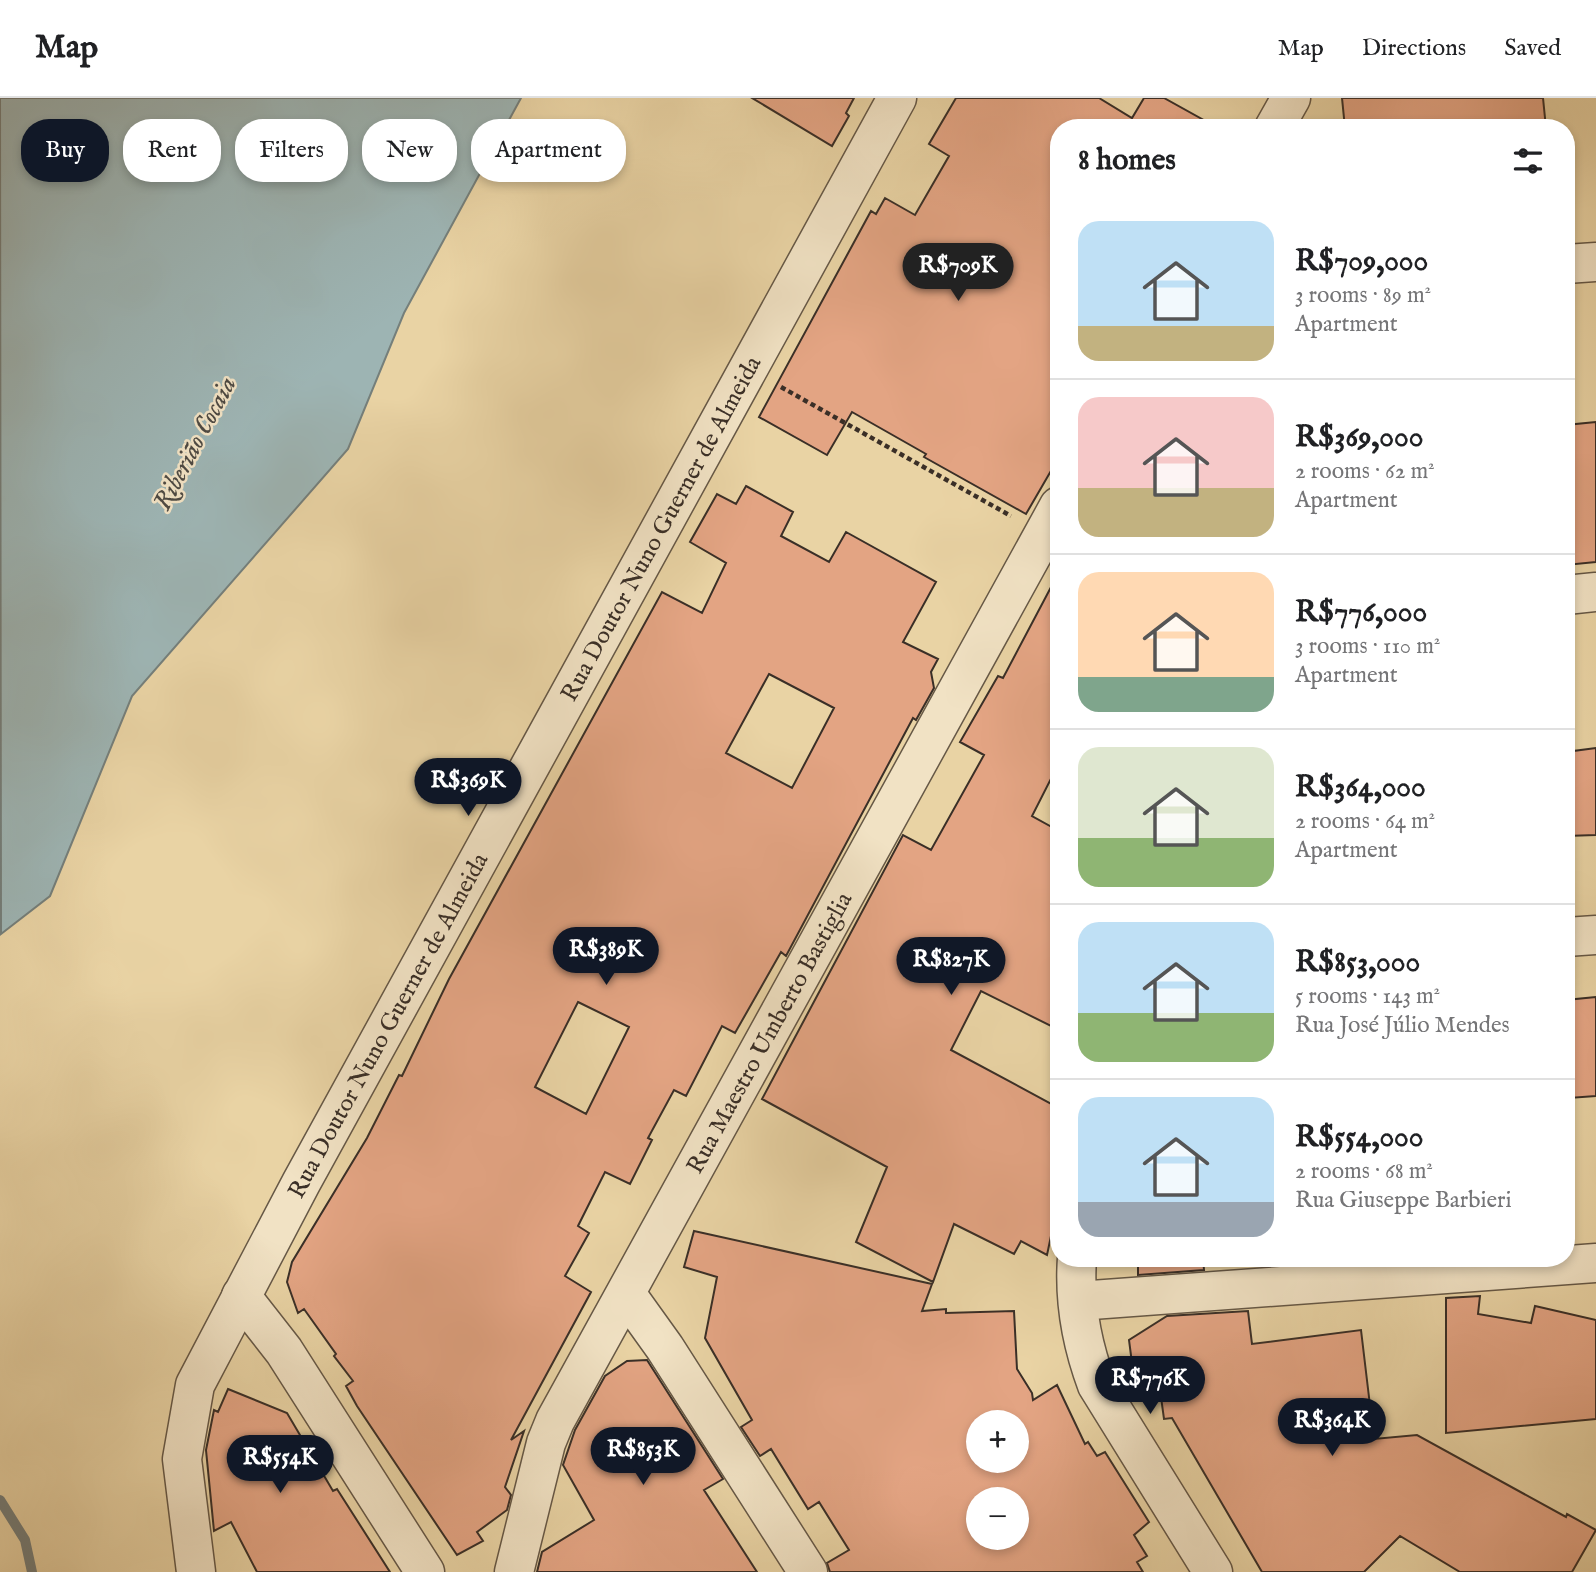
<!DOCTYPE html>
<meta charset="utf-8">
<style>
body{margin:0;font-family:"IM FELL English",serif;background:#f2f2f2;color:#202124;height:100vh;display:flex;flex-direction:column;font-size:26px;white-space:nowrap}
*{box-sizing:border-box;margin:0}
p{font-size:23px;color:#757577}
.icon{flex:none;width:38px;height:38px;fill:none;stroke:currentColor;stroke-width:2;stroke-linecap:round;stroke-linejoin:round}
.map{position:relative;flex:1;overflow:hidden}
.sheet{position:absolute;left:1050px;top:21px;width:525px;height:1148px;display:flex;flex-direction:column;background:#fff;border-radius:28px;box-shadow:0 4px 10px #0003}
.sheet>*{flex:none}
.guide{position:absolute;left:21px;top:21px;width:665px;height:63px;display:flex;gap:14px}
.controls{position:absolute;left:966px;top:1312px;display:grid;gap:14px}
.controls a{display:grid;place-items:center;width:63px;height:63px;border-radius:50%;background:#fff;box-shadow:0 4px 10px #0003;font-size:35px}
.price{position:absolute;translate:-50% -60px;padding:0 16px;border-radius:24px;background:#111827;color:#fff;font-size:23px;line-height:46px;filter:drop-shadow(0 2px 4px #0008)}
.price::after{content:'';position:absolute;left:50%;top:42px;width:21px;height:16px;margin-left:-10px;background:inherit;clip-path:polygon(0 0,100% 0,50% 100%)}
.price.active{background:#222;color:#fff}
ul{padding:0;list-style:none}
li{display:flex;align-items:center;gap:21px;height:175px;padding:0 28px}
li+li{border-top:2px solid #e0e0e0}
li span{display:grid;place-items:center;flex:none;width:196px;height:140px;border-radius:21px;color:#555}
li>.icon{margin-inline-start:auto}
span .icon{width:84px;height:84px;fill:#fffc;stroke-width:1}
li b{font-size:30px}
h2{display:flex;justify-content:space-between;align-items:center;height:84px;padding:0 28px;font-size:30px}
.tag{padding:0 24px;border-radius:28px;background:#fff;box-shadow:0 4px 10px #0003;font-size:24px;line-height:63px}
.tag.active{background:#111827;color:#fff}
header{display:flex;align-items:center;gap:42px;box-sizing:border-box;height:98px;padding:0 35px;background:#fff;border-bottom:2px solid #e0e0e0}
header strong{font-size:33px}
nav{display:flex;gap:38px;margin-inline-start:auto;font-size:24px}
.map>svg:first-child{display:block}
</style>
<header>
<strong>Map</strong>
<nav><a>Map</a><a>Directions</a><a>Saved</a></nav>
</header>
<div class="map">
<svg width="1596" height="1474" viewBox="0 0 1596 1474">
<rect width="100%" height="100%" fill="#e9d3a4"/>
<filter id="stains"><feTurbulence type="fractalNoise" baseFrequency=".00286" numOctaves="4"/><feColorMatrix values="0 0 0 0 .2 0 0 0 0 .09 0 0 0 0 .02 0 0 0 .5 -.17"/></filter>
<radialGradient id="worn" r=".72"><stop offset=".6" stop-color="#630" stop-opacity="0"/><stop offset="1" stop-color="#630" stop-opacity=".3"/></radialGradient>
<path fill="#9db4b3" stroke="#757f7b" stroke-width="2" d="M 0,0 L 521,0 L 404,215 L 348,351 L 132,598 L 50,798 L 1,836 Z"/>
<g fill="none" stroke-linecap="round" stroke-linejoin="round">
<path stroke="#757f7b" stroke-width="10" d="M 0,1402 L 25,1442 L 32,1474"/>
</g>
<path fill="#e3a483" stroke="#3a2f27" stroke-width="2" fill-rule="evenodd" d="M 752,0 L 854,0 L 846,15 L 849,18 L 832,48 Z
M 956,0 L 1099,0 L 1132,20 L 1144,0 L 1164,0 L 1218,30 L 1059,30 L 1059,359 L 1026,416 L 924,359 L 926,356 L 852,314 L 827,357 L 759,319 L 871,113 L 876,116 L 885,100 L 915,117 L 949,58 L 929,46 Z
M 1342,0 L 1543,0 L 1546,30 L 1345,30 Z
M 1596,324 L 1596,464 L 1566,467 L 1566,327 Z
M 746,388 L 793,414 L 781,438 L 829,464 L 846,434 L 936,484 L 903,544 L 938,561 L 931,574 L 934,590 L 916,622 L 913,620 L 786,858 L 781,854 L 735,935 L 722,928 L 686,998 L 674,992 L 648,1040 L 652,1042 L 630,1086 L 605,1074 L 578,1128 L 589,1135 L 565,1178 L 591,1194 L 511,1342 L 524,1333 L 505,1389 L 511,1397 L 507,1412 L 477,1434 L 483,1443 L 457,1457 L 357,1308 L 346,1288 L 353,1283 L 334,1258 L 336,1256 L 304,1211 L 298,1215 L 287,1184 L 292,1164 L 367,1040 L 399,977 L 402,978 L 449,881 L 662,494 L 702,515 L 726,465 L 690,444 L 717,396 L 736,406 ZM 769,576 L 834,610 L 792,690 L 726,655 ZM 578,904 L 629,929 L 586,1016 L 535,989 Z
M 1059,474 L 1059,665 L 1032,718 L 1059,733 L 1059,932 L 981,893 L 951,952 L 1059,1010 L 1059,1100 L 1047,1157 L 1021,1143 L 1014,1156 L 954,1126 L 933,1184 L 856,1144 L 887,1069 L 762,1001 L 903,737 L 931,752 L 984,657 L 960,644 L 998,578 L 1003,580 Z
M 1596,650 L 1596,737 L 1566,738 L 1566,654 Z
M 1596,899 L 1596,998 L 1569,1000 L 1566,902 Z
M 694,1133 L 932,1186 L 922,1213 L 946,1211 L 946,1215 L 1014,1213 L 1017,1271 L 1032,1295 L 1033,1302 L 1057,1287 L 1085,1346 L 1088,1344 L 1097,1358 L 1105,1354 L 1149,1424 L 1134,1437 L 1147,1458 L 1137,1464 L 1143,1474 L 830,1474 L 827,1465 L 849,1452 L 819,1404 L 808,1411 L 771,1351 L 760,1358 L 741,1329 L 752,1322 L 705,1240 L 717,1179 L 684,1169 ZM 978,1325 L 1017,1325 L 1017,1363 L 978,1363 ZM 978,1402 L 1017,1402 L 1017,1440 L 978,1440 Z
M 1138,1160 L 1203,1160 L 1204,1172 L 1138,1177 Z
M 1480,1198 L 1478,1216 L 1531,1225 L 1535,1208 L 1596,1222 L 1596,1321 L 1446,1335 L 1446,1200 Z
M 1248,1213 L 1252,1246 L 1361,1232 L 1374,1341 L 1417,1337 L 1566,1419 L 1567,1416 L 1596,1432 L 1572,1474 L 1460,1474 L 1400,1438 L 1364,1474 L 1262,1474 L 1172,1320 L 1164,1321 L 1161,1299 L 1151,1300 L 1133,1273 L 1129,1242 L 1167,1218 Z
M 647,1262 L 723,1381 L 704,1392 L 757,1474 L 537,1474 L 542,1454 L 594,1422 L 563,1367 L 575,1332 L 605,1278 L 627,1263 Z
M 228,1291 L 287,1315 L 333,1393 L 337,1391 L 390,1474 L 257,1474 L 231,1424 L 214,1433 L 206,1352 L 214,1312 L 218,1314 Z"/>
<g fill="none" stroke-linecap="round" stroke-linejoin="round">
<defs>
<g id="minor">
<path d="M 1274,30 L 1291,0"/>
<path d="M 1566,166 L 1596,164"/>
<path d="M 1566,497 L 1596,494"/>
<path d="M 1566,839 L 1596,837"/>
<path d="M 1077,1160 C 1074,1202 1082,1247 1097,1287 L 1213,1474"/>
<path d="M 627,1197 L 665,1250 L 808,1474"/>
<path d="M 241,1198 L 284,1253 L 425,1474"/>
<path d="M 1078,1203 L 1596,1165"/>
<path id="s1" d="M 196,1474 L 182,1361 L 195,1287 L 301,1085 L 897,0"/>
<path id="s2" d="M 514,1474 L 546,1345 L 555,1323 L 1059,408"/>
</g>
</defs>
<use href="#minor" stroke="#665846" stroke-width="41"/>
<path stroke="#3a2f27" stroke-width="4.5" stroke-dasharray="5 3.5" stroke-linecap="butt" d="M 781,289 L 1011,418"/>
<use href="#minor" stroke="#f1e2c4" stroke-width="38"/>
</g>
<g text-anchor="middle" stroke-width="5" stroke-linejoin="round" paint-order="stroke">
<g font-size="24" fill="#3a2f27" stroke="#f1e2c4">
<text dy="8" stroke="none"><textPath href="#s1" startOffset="1164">Rua Doutor Nuno Guerner de Almeida</textPath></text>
<text dy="8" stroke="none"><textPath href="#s1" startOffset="597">Rua Doutor Nuno Guerner de Almeida</textPath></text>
<text dy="8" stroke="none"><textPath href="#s2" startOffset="600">Rua Maestro Umberto Bastiglia</textPath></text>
</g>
<g font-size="26" font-style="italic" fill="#4e4a43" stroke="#f1e2c4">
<text transform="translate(194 345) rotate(-62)" y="9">Riberião Cocaia</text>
</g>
</g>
<rect width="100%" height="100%" filter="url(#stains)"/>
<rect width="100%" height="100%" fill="url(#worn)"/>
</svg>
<div class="controls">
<a>+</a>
<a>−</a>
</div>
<b class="price active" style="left:958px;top:205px">R$709K</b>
<b class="price" style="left:468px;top:720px">R$369K</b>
<b class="price" style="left:606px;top:889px">R$389K</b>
<b class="price" style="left:951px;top:899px">R$827K</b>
<b class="price" style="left:1150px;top:1318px">R$776K</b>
<b class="price" style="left:1332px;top:1360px">R$364K</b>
<b class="price" style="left:643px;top:1389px">R$853K</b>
<b class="price" style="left:280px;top:1397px">R$554K</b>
<div class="guide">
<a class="tag active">Buy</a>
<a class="tag">Rent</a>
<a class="tag">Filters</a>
<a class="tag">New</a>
<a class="tag">Apartment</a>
</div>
<section class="sheet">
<h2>8 homes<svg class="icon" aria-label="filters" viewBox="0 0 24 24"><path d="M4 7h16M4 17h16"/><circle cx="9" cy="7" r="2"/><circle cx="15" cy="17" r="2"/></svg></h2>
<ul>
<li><span style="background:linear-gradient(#bfe0f5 75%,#c2b280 0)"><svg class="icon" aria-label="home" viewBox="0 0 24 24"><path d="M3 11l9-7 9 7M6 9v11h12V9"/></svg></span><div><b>R$709,000</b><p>3 rooms · 89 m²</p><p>Apartment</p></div></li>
<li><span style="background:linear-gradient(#f6c9c9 65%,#c2b280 0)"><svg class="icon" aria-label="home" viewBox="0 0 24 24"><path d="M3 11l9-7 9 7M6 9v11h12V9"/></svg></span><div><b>R$369,000</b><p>2 rooms · 62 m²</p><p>Apartment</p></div></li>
<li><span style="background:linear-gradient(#ffd9b3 75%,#7fa58c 0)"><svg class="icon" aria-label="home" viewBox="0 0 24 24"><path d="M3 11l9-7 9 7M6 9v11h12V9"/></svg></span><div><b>R$776,000</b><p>3 rooms · 110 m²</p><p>Apartment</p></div></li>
<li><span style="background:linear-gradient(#dfe7d0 65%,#8fb573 0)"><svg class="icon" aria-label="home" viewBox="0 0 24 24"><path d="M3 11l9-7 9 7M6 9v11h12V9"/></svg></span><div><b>R$364,000</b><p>2 rooms · 64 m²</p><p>Apartment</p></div></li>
<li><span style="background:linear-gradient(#bfe0f5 65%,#8fb573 0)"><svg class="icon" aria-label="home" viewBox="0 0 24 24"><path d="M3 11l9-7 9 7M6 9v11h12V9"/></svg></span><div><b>R$853,000</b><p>5 rooms · 143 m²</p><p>Rua José Júlio Mendes</p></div></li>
<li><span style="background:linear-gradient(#bfe0f5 75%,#9aa5b1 0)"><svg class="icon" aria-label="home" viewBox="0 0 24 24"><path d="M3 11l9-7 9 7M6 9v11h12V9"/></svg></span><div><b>R$554,000</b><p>2 rooms · 68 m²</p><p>Rua Giuseppe Barbieri</p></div></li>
</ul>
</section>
</div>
